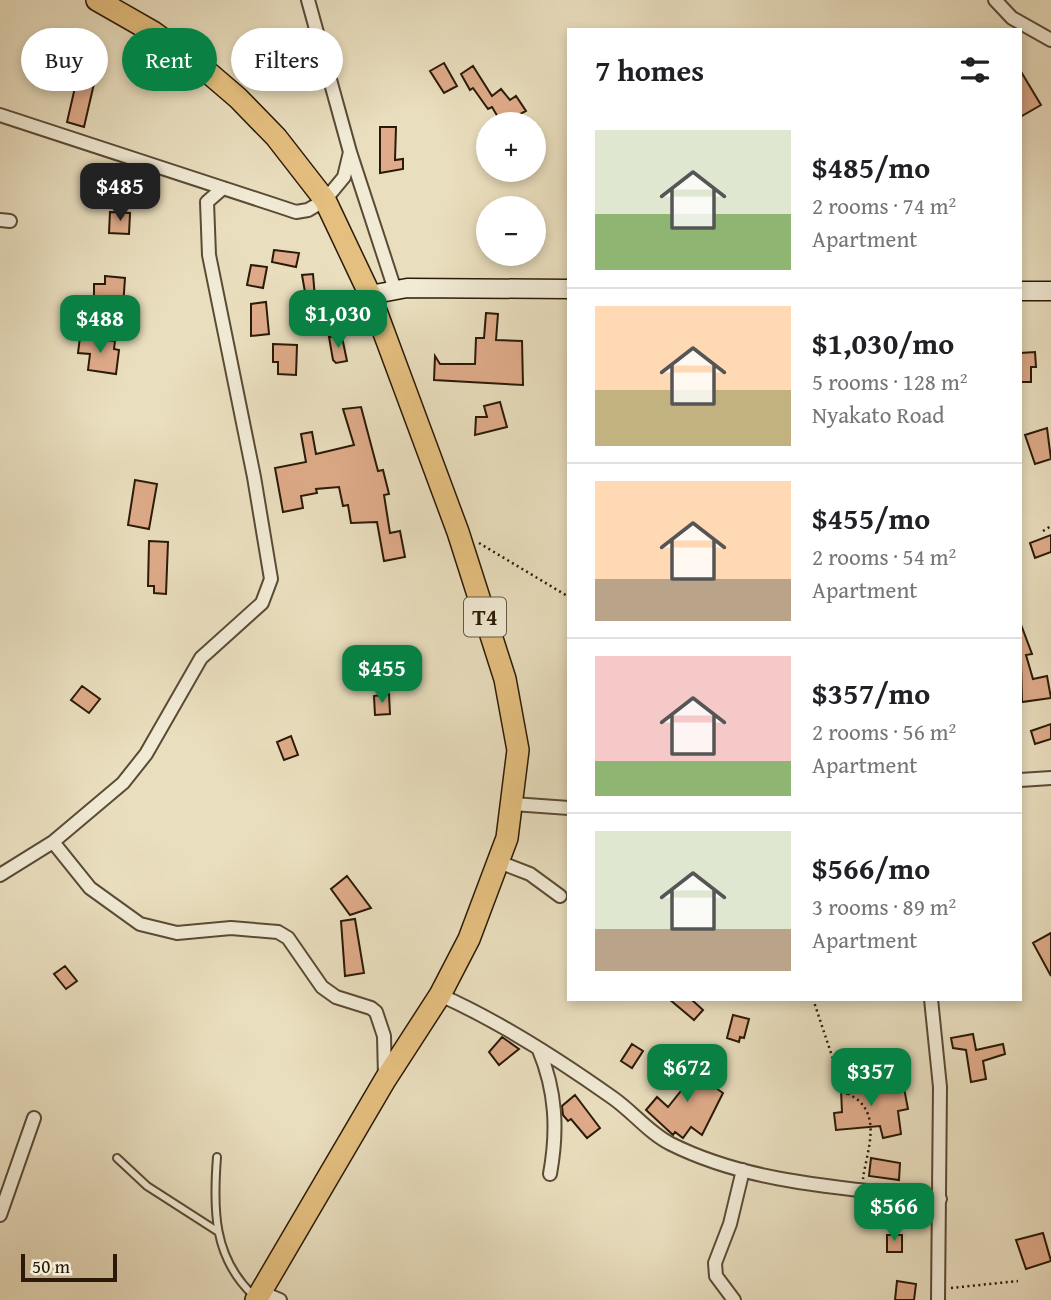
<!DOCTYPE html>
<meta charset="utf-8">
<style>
body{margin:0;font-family:"Gentium Book Plus",serif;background:#f6f6f6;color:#202124;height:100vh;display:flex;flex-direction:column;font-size:26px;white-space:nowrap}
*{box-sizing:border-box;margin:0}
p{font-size:23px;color:#757577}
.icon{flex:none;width:38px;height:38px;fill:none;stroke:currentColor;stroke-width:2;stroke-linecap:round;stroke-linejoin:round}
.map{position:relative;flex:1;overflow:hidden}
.drawer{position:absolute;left:567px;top:28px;width:455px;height:973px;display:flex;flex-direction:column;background:#fff;border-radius:0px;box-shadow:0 4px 10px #0003}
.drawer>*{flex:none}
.banner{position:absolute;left:21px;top:28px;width:441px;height:63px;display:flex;gap:14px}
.tools{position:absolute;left:476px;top:112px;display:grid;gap:14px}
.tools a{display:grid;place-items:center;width:70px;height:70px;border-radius:50%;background:#fff;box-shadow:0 4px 10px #0003;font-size:35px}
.scale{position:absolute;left:21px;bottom:18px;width:96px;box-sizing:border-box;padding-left:7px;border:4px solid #2b1a07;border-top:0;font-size:19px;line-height:24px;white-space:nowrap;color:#2b1a07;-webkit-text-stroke:5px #f1ead5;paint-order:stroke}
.price{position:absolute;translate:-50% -60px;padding:0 16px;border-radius:14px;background:#0b8043;color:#fff;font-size:23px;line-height:46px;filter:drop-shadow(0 2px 4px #0008)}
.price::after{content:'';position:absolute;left:50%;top:42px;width:21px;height:16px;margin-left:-10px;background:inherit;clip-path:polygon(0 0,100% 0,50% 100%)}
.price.selected{background:#222;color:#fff}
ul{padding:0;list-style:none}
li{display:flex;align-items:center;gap:21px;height:175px;padding:0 28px}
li+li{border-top:2px solid #e0e0e0}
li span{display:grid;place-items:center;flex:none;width:196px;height:140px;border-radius:0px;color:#555}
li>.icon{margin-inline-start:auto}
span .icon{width:84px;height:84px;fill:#fffc;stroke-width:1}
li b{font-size:30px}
h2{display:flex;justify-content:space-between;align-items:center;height:84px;padding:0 28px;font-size:30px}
.tag{padding:0 24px;border-radius:32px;background:#fff;box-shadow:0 4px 10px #0003;font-size:24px;line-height:63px}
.tag.selected{background:#0b8043;color:#fff}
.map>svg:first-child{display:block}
</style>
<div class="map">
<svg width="1051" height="1300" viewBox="0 0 1051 1300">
<rect width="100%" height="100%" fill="#e9debe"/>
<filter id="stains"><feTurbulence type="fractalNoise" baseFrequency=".00286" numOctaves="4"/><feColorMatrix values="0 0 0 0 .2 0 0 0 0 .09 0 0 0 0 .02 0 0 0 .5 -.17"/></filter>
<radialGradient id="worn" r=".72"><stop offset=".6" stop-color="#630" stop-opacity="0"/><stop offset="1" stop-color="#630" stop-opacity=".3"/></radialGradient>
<path fill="#dfab8a" stroke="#2b1a07" stroke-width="2" d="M 82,57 L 95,60 L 93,74 L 96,75 L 84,127 L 67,122 Z
M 444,63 L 457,86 L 444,93 L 430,71 Z
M 473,66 L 492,96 L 501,89 L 510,100 L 516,96 L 526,111 L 502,124 L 492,107 L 488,109 L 473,88 L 470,90 L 461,74 Z
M 1020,70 L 1041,105 L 1020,117 Z
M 380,127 L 396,127 L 395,160 L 403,159 L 403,169 L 380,173 Z
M 110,212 L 130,213 L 129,234 L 109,233 Z
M 274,250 L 299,253 L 296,267 L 272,262 Z
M 251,265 L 267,267 L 263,288 L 247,285 Z
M 313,274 L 316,310 L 321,309 L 322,322 L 334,322 L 334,332 L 309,334 L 308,310 L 301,310 L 300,299 L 306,298 L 302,275 Z
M 105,276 L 125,278 L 123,307 L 103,305 L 103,300 L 94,299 L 94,284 L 105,284 Z
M 266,302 L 269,334 L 251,336 L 251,304 Z
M 486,313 L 498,314 L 496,340 L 522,341 L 523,385 L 434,380 L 435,356 L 440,364 L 475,364 L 476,338 L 484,338 Z
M 80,337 L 115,341 L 114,349 L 119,350 L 116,374 L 88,370 L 90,354 L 78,353 Z
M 329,337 L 342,337 L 347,361 L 336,363 L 333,360 Z
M 273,344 L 297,345 L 296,375 L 278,374 L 278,362 L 273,362 Z
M 1035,352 L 1036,367 L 1031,367 L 1031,382 L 1020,382 L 1020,353 Z
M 500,402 L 507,427 L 475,435 L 476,417 L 487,417 L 484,406 Z
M 361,407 L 378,471 L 383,470 L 389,494 L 384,495 L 390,533 L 400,531 L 405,557 L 384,561 L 377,522 L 351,523 L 348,505 L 343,506 L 339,487 L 316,489 L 317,493 L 301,496 L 303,508 L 283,512 L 275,468 L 306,462 L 301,434 L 312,432 L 316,454 L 354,445 L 343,409 Z
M 1047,428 L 1051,459 L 1035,464 L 1025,435 Z
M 135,480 L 157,484 L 149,529 L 128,525 Z
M 1051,535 L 1051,552 L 1035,558 L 1030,543 Z
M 149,541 L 168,542 L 166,594 L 154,593 L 154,586 L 148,586 Z
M 1020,622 L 1032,654 L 1026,655 L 1033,679 L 1047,676 L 1051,698 L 1022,702 Z
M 82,686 L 100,699 L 89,713 L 71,700 Z
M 389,694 L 390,714 L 375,715 L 374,696 Z
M 1051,724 L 1051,739 L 1035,744 L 1031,731 Z
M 291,736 L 298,755 L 284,760 L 277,742 Z
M 347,876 L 371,908 L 350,915 L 331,889 Z
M 355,919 L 364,973 L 345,976 L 341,921 Z
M 1051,933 L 1051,976 L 1033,943 Z
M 65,966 L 77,981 L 66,989 L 54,974 Z
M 669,999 L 691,999 L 703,1010 L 694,1020 Z
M 733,1015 L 749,1019 L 744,1038 L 740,1037 L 739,1042 L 727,1038 Z
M 973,1034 L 976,1050 L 1003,1044 L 1005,1054 L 983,1061 L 986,1079 L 971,1082 L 966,1050 L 953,1048 L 951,1038 Z
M 502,1037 L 519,1049 L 499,1065 L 489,1052 Z
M 632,1044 L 643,1051 L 632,1068 L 621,1061 Z
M 679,1063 L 723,1093 L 702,1135 L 691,1127 L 683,1138 L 675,1132 L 673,1135 L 646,1110 L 657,1097 L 668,1107 L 684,1087 L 670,1078 Z
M 840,1067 L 850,1068 L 847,1094 L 877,1088 L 876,1083 L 887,1082 L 888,1090 L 904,1088 L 908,1109 L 898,1111 L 901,1134 L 883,1138 L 880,1126 L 836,1130 L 834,1113 L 842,1112 Z
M 575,1095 L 600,1128 L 587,1138 L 571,1119 L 568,1121 L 563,1115 L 562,1106 Z
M 871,1158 L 900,1163 L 899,1180 L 869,1176 Z
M 1043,1233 L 1051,1261 L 1026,1269 L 1016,1240 Z
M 887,1235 L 902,1235 L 902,1252 L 887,1252 Z
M 897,1281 L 916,1284 L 914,1300 L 895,1300 Z"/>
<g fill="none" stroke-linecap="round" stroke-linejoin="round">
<defs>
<path id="lane" d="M 217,1157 C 213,1209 213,1257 253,1295
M 117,1158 L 147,1186 L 217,1231"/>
<path id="street" d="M 995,0 L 1012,18 L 1051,40
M 0,115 L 278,206 L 296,212 L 308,210 L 325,200 L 344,177 L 350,152 L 308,0
M 350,152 L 395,290
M 0,220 L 10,221
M 1020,780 L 1051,778
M 513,804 L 569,808
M 53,842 L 90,888 L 140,924 L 177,933 L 231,928 L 278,932 L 288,938 L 322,987 L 336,997 L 371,1008 L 376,1012 L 384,1036 L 385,1077
M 499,862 L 530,874 L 560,896
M 0,875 L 53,842 L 123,783 L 146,754 L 201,658 L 262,603 L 271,579 L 254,477 L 209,255 L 207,202 L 223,188
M 440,995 C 501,1022 558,1059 613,1098 C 633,1112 649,1133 671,1144 C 753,1185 850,1188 940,1199
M 931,999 L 940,1087 L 938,1300
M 539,1050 C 556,1091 558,1130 550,1174
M 0,1215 L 34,1118
M 261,1292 L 280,1300
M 734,1300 L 716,1276 L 715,1263 L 730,1224 L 743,1170"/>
<path id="secondary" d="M 1020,291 L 1051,291
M 370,295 L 407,288 L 569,289"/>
<path id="highway" d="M 97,0 L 153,32 L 203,68 L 238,98 L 276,137 L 325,200 L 370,295 L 458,532 L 505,679 L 518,750 L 507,838 L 469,939 L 440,995 L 385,1080 L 256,1300"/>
</defs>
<use href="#lane" stroke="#5a4b35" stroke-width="10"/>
<use href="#street" stroke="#5a4b35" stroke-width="16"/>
<use href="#secondary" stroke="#2b1a07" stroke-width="21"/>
<use href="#highway" stroke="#2b1a07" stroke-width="24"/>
<path stroke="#2b1a07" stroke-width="2.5" stroke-dasharray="2 3.5" stroke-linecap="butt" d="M 1043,531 L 1051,526
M 479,543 L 569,597
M 813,999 L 834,1062 L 835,1084 C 841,1091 850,1094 858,1100 C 881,1120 866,1154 863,1179
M 951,1288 L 1018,1281"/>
<use href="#lane" stroke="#f1ead5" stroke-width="6"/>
<use href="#street" stroke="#f1ead5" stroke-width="12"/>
<use href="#secondary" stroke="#f1ead5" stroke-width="18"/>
<use href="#highway" stroke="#e4bf7f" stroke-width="21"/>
</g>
<g text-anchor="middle" stroke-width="5" stroke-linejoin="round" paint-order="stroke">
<rect fill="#f1ead5" stroke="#665845" stroke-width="2" x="464" y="597.5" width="42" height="39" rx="5"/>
<g font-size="23" font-weight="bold" fill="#2b1a07">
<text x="485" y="625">T4</text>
</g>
</g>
<rect width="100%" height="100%" filter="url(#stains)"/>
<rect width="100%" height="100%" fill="url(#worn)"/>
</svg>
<div class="tools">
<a>+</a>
<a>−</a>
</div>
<div class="scale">50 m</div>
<b class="price selected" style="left:120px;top:223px">$485</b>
<b class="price" style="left:338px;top:350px">$1,030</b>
<b class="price" style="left:100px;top:355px">$488</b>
<b class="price" style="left:382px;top:705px">$455</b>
<b class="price" style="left:687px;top:1104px">$672</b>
<b class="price" style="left:871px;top:1108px">$357</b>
<b class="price" style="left:894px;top:1243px">$566</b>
<div class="banner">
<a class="tag">Buy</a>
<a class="tag selected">Rent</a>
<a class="tag">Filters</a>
</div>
<section class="drawer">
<h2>7 homes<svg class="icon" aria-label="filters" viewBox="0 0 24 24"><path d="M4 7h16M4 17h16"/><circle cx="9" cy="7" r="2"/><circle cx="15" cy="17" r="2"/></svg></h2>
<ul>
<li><span style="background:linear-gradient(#dfe7d0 60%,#8fb573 0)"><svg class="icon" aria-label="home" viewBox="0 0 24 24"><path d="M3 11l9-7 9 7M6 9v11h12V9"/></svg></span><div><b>$485/mo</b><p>2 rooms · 74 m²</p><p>Apartment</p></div></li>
<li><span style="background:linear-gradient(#ffd9b3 60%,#c2b280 0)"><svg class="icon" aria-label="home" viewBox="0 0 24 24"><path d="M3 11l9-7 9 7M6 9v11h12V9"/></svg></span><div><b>$1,030/mo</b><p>5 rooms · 128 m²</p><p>Nyakato Road</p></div></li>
<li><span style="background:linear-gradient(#ffd9b3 70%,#b9a48a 0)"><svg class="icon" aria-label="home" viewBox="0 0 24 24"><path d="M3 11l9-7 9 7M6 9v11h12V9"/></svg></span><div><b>$455/mo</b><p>2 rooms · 54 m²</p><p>Apartment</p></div></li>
<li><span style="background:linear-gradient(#f6c9c9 75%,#8fb573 0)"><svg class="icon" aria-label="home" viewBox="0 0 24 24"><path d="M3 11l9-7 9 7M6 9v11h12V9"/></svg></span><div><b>$357/mo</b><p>2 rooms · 56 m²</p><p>Apartment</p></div></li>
<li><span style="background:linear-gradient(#dfe7d0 70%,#b9a48a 0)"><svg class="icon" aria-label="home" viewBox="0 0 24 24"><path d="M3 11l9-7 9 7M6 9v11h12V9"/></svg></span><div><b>$566/mo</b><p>3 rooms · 89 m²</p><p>Apartment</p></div></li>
</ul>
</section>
</div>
